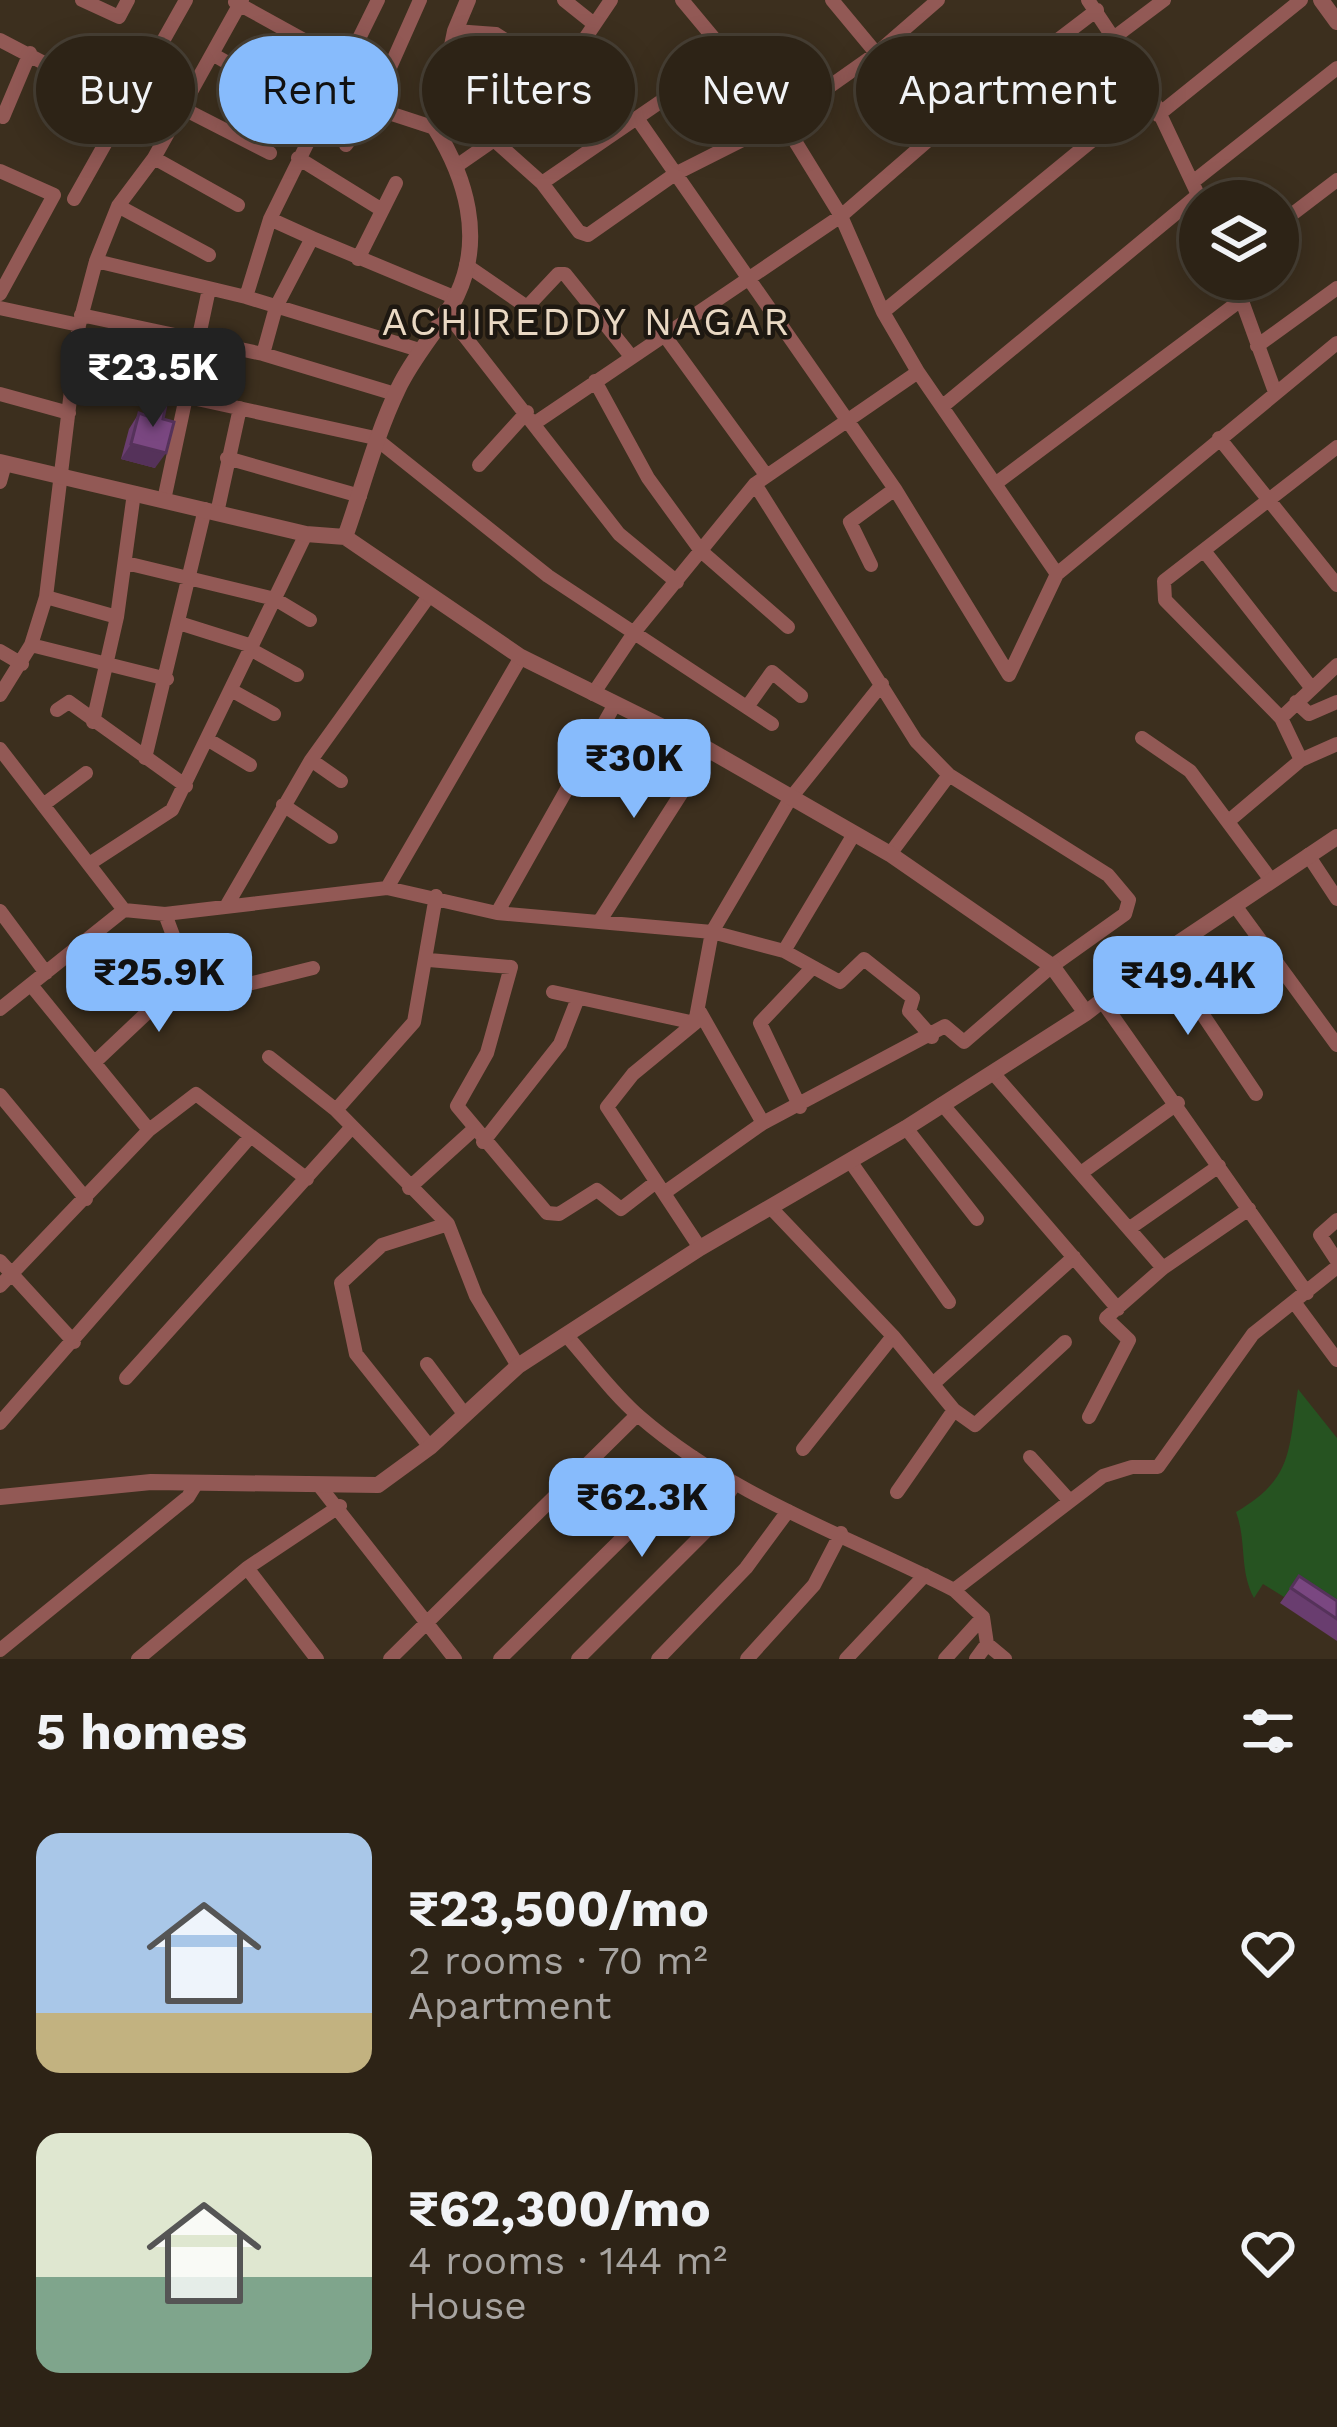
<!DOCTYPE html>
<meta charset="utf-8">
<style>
body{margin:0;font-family:"Work Sans",sans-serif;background:#392f23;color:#f1f3f6;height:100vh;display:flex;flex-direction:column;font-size:45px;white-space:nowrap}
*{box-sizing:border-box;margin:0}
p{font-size:39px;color:#a7a4a1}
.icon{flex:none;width:66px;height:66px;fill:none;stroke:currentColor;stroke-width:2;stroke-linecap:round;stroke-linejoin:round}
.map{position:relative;height:1659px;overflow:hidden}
.sheet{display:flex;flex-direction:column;background:#2d2316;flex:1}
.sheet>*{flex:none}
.banner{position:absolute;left:36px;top:36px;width:1266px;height:108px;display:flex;gap:24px}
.buttons{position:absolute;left:1179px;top:180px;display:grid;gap:24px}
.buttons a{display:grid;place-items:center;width:120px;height:120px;border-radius:50%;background:#2d2316;box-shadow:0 6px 30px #0003,0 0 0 3px #484035;font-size:60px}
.price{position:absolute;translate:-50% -102px;padding:0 27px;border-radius:24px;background:#87bbfc;color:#111;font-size:39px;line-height:78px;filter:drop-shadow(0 3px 6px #0008)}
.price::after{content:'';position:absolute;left:50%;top:72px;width:36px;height:27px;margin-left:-18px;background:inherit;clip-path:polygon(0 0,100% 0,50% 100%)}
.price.selected{background:#222;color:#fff}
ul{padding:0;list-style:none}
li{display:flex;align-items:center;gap:36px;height:300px;padding:0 36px}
li span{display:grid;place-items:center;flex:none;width:336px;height:240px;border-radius:24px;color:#555}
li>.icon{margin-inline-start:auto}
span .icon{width:144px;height:144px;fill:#fffc;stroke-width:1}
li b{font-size:51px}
h2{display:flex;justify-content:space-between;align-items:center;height:144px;padding:0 36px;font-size:51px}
.tag{padding:0 42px;border-radius:54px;background:#2d2316;box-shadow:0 6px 30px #0003,0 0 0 3px #484035;font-size:42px;line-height:108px}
.tag.selected{background:#87bbfc;color:#111}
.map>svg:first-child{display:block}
</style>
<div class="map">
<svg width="1337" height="1659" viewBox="0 0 1337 1659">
<rect width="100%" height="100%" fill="#3c2f1e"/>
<path fill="#265321" d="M 1298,1389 L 1337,1438 L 1337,1623 L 1289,1591 L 1284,1597 L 1263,1584 L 1254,1598 C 1239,1570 1247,1542 1236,1512 C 1294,1478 1288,1451 1298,1389 Z"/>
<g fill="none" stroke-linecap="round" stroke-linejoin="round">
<path stroke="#925955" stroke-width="14" d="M 82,0 L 119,17 L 128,0
M 564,0 L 594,24
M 611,0 L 559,77 L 494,140 L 542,183 L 579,232 L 588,235 L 675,174 L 782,120 L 877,53 L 938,0
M 682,0 L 782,120 L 841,216 L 883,312 L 918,372 L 1057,574
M 832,0 L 940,130
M 1088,0 L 1150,93 L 1200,199
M 235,2 L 320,49
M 455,31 L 496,34 L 543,65
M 1116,36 L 1164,0
M 0,40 L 168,128
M 212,54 L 288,97
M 331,94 L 435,128
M 182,108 L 270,153
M 1158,115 L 1301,0
M 3,117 L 30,53
M 639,121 L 895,489 L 1009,675
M 346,145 L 372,108 L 420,0
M 154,158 L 238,205
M 298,158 L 382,210
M 458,165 L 494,140
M 0,171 L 54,195 L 0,294
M 1194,181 L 1337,68
M 542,183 L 679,89
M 74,199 L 186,0
M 118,206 L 209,255
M 270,219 L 312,238
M 1278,225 L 1337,180
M 358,259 L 396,183
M 96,261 L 246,297 L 416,349
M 466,265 L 527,307 L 558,274 L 565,274 L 630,355
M 1234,279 L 1275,392
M 246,297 L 270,219 L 378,0
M 0,308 L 79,325
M 445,311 L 619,534 L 677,582
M 883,312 L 1150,93
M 81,315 L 263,354 L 395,394
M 662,332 L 766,475
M 1257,346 L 1337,288
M 263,354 L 276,307 L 312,238 L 456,298
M 74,372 L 375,438 L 548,576 L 772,724
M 595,381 L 648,478 L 701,551 L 788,627
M 0,394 L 69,413
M 943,406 L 1198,195
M 535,423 L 841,216 L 940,130 L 1097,10
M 1219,438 L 1337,585
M 227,458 L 360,496
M 479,465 L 527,412
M 0,482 L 5,464
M 995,484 L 1241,300
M 164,500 L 209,289
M 217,513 L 240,408
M 1205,552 L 1310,686
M 126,563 L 275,599 L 310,620
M 871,565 L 850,522 L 895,489
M 46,597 L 117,617 L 134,493
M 179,623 L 252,646
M 31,645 L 167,679
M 250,649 L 297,675
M 0,651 L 22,664
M 1009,675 L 1057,574 L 1337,343
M 231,690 L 274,714
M 593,694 L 636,630 L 755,484 L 918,372
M 0,695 L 31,645 L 46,597 L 79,325 L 96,261 L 118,206 L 154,158 L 242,0
M 1296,702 L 1309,714 L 1337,702
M 747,707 L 772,672 L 801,696
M 57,710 L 69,702 L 186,786
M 1281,718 L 1337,665
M 93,722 L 117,617
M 1142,738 L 1190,771 L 1271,880
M 207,739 L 250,765
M 0,749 L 124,910
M 145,758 L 205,509
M 311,760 L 341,781
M 1301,760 L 1337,744
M 43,805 L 86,773
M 283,805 L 331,837
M 1231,819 L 1301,760 L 1281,718 L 1165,600 L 1164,581 L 1337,447
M 890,854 L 949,775
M 1308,855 L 1337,899
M 89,864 L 172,810 L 306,534
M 387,888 L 521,657
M 227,905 L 311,760 L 429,596
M 1236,907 L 1337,1045
M 0,911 L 46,973
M 497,913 L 615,704
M 165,914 L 196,997 L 313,968
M 601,919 L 709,750
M 784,951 L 854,834
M 1162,954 L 1256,1094
M 429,960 L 511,967 L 487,1053 L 457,1106 L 547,1213 L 559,1214 L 597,1190 L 621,1209 L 656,1182
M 31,985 L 149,1130
M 553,992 L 695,1023
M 1102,1001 L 1307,1293
M 0,1009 L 124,910 L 165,914 L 387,888 L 497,913 L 712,932 L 784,951 L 840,982 L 864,959 L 913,998 L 909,1011 L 932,1037
M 700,1012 L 763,1123
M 269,1057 L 336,1110 L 448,1224
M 96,1061 L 188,974
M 993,1073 L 1163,1268
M 0,1095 L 86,1199
M 942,1104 L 1118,1309
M 800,1107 L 760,1023 L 812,968
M 336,1110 L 414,1022 L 436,896
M 906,1128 L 977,1219
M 483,1142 L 560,1044 L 578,998
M 850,1161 L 949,1302
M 1081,1173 L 1178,1103
M 409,1188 L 473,1130
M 664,1193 L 763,1123 L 945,1026 L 964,1042 L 1052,966 L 1125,914 L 1129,900 L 1108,875 L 949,775 L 916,741 L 755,484
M 771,1208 L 893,1336 L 954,1410 L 975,1425 L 1065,1342
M 1337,1220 L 1320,1235 L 1337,1261
M 1130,1228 L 1219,1166
M 700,1248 L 607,1107 L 633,1074 L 695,1023 L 712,932 L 790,799 L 882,684
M 0,1261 L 74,1342
M 0,1286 L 149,1130 L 196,1094 L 307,1179
M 1294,1302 L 1337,1360
M 566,1335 C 590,1362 613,1394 640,1417 C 731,1496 848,1536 954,1590 L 1103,1476 L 1132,1467 L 1158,1467 L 1253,1334 L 1337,1267
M 427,1364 L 465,1415
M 126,1378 L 351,1128
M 934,1383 L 1074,1257
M 1089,1417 L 1129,1340 L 1106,1318 L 1163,1268 L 1249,1209
M 0,1423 L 250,1137
M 430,1447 L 356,1354 L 341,1283 L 382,1245 L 448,1224 L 476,1296 L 518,1366
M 803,1449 L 893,1336
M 1030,1457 L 1068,1499
M 321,1488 L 455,1659
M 897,1492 L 954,1410
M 247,1568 L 317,1659
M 954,1590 L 983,1617 L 987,1644 L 976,1659
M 987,1644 L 1005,1659
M 0,1650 L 188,1497 L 196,1484
M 138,1659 L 247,1568 L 340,1506
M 390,1659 L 637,1415
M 500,1659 L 673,1488 L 693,1457
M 578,1659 L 705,1532 L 735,1483
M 658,1659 L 746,1568 L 788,1511
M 747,1659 L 814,1585 L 841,1533
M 846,1659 L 925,1575
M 945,1659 L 983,1617"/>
<path stroke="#925955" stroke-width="16" d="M 1321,0 L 1337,22
M 0,462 L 306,534 L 345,537 L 521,657 L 709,750 L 890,854 L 1052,966 L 1086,1013
M 345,537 C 363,487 375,437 398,389 C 415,353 443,325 457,295 C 484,238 466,178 435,128 L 455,31 L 468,0
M 0,1497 L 151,1482 L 378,1485 L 430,1447 L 518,1366 L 700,1248 L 906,1128 L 1086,1013 L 1162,954 L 1337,837"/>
</g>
<path fill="#693d6f" d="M 154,401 L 163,419 L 155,468 L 121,459 L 129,429 L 139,413 L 144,415 Z
M 1299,1576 L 1337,1601 L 1337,1641 L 1280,1603 Z"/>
<path fill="#55325a" d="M 131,444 L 166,453 L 155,468 L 121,459 Z"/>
<path fill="#7a4781" stroke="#55325a" stroke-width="3" d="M 154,401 L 166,405 L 163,419 L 174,422 L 166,453 L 131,444 L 139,413 L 150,417 Z
M 1299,1576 L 1337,1601 L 1337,1619 L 1291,1588 Z"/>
<g text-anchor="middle" stroke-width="9" stroke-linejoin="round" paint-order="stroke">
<g font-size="39" letter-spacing="3" fill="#e9d8c3" stroke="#1e1811">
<text x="587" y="335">ACHIREDDY NAGAR</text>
</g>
</g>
</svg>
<div class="buttons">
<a><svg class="icon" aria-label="layers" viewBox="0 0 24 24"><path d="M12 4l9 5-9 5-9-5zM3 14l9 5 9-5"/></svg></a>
</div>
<b class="price selected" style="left:153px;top:430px">₹23.5K</b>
<b class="price" style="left:634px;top:821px">₹30K</b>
<b class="price" style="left:159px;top:1035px">₹25.9K</b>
<b class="price" style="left:1188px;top:1038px">₹49.4K</b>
<b class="price" style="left:642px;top:1560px">₹62.3K</b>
<div class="banner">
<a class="tag">Buy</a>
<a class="tag selected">Rent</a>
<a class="tag">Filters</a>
<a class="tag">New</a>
<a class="tag">Apartment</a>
</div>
</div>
<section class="sheet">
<h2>5 homes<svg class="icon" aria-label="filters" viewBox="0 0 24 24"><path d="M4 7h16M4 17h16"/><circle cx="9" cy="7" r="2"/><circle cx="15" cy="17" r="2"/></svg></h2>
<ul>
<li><span style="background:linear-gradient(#a9c7e8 75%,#c2b280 0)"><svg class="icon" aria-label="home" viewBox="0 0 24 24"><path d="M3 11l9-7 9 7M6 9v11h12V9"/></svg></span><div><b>₹23,500/mo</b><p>2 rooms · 70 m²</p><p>Apartment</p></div><svg class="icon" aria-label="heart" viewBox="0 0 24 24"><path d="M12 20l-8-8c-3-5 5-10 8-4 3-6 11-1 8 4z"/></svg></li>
<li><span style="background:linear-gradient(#dfe7d0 60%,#7fa58c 0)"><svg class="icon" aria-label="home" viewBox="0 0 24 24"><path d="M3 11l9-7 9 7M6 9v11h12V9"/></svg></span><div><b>₹62,300/mo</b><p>4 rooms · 144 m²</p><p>House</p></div><svg class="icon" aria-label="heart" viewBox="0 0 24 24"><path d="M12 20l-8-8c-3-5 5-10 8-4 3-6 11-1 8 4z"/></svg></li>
</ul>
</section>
